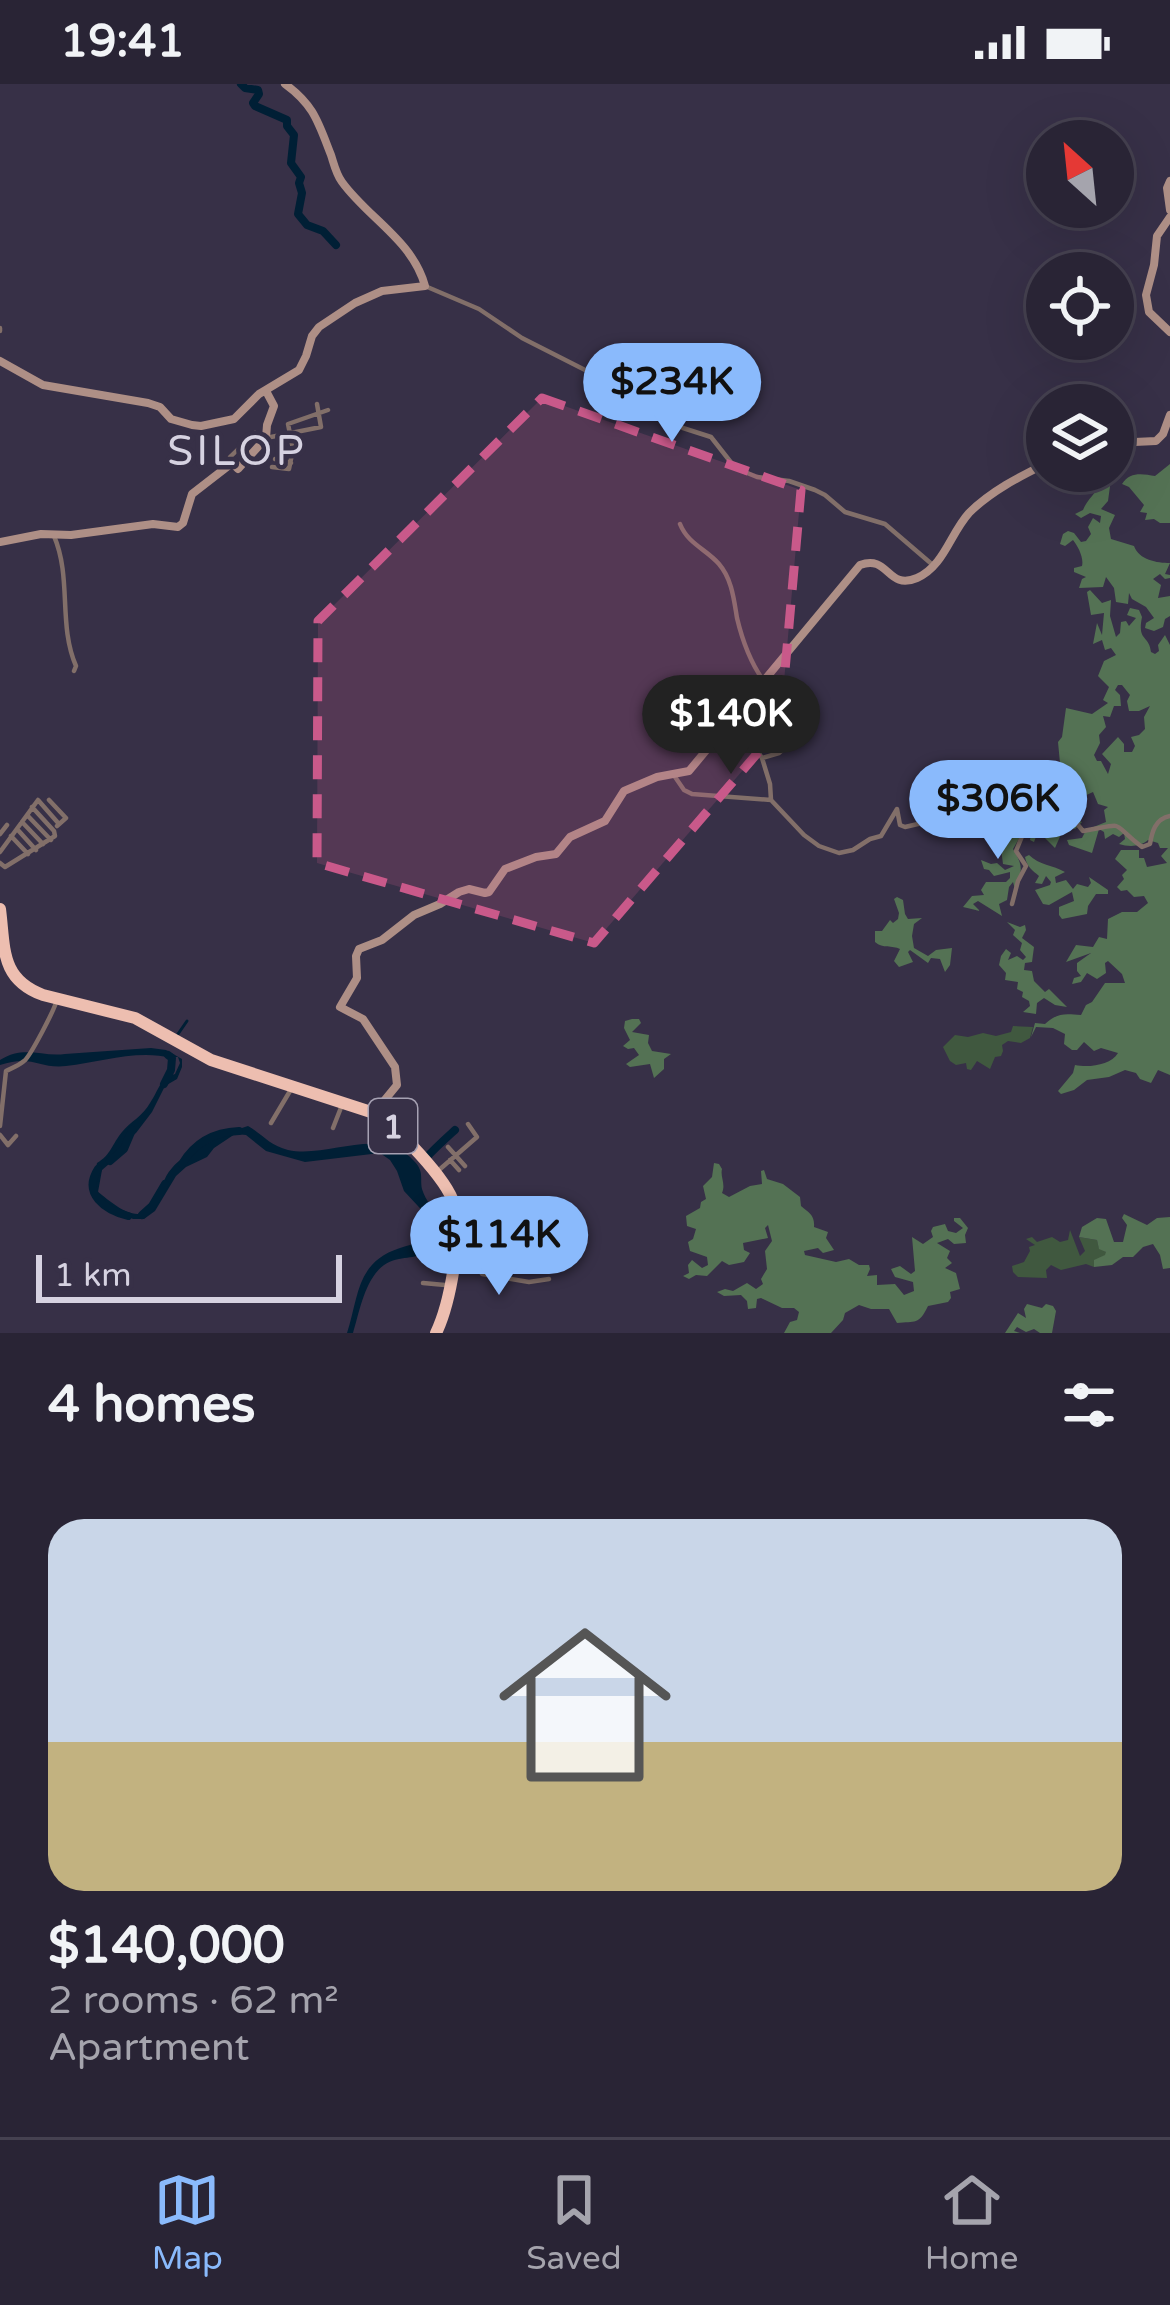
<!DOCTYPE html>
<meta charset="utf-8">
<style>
body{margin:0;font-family:"Varela Round",sans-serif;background:#312c3d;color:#f1f3f6;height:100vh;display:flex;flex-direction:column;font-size:45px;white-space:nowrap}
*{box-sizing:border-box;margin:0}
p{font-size:39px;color:#a5a4ad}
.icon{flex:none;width:66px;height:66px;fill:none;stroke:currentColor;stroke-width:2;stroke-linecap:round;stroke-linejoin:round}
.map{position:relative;height:1249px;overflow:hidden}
.drawer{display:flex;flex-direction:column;background:#292435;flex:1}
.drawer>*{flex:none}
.needle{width:78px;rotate:333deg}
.fabs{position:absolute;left:1026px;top:36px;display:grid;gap:24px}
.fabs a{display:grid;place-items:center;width:108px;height:108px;border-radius:50%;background:#292435;box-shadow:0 12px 48px #0002,0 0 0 3px #454150;font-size:60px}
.scale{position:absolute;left:36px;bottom:30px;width:306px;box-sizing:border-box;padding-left:12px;border:6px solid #d6d2e1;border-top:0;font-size:33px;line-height:42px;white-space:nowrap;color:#d6d2e1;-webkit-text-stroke:9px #373047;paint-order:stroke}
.price{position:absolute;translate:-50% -102px;padding:0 27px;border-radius:42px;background:#8abafc;color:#111;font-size:39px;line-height:78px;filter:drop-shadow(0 3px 6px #0008)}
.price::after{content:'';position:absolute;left:50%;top:72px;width:36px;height:27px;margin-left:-18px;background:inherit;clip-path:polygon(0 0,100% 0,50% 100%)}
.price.active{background:#222;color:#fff}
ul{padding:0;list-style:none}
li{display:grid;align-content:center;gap:24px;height:636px;padding:0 48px}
li span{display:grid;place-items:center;height:372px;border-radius:36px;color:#555}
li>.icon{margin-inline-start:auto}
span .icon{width:216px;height:216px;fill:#fffc;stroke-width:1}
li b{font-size:51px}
h2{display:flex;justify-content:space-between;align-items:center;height:144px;padding:0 48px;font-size:51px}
.status{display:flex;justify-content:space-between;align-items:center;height:84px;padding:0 60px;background:#292435;direction:ltr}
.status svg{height:33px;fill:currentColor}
.dock{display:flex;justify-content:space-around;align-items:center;height:168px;border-top:3px solid #454150;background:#292435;font-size:33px;color:#a5a4ad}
.dock a{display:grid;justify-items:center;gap:6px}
.dock .active{color:#8abafc}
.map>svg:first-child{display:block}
</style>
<div class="status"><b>19:41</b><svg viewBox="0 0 49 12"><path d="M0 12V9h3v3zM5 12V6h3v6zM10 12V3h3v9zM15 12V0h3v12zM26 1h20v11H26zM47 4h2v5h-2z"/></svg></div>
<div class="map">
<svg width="1170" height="1249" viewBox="0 0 1170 1249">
<rect width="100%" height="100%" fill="#373047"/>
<path fill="#40583f" d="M 1013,942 L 1033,943 L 1030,954 L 1021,959 L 1008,957 L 1002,961 L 1003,967 L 1001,972 L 995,973 L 990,985 L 977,977 L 971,986 L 967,985 L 966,979 L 956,981 L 950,977 L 943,963 L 955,951 L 968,953 L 983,949 L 996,952 L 1011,948 Z
M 1070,1146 L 1080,1172 L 1085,1167 L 1079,1153 L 1097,1156 L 1099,1164 L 1106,1168 L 1106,1171 L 1094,1177 L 1094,1183 L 1086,1180 L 1061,1186 L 1051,1181 L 1046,1186 L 1047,1194 L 1018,1193 L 1013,1188 L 1012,1182 L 1024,1178 L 1030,1167 L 1029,1163 L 1035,1161 L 1026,1155 L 1032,1153 L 1037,1158 L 1052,1153 L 1060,1158 L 1068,1156 Z"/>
<path fill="#547254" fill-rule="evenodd" d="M 1170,380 L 1170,439 L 1160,439 L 1154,435 L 1145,436 L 1147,429 L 1140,428 L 1144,421 L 1129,403 L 1122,400 C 1130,387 1143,390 1155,392 Z
M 1111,395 L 1108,417 L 1101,425 L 1115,431 L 1109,444 L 1111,455 L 1134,462 C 1139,476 1157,479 1170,479 L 1165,490 L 1170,491 L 1170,494 L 1165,495 L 1160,490 L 1153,495 L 1161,501 L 1158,514 L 1170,512 L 1170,532 L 1165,535 L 1163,543 L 1154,547 L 1145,544 L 1146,539 L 1154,534 L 1146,523 L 1132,515 L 1129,509 L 1128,520 L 1116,518 L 1114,504 L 1106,493 L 1103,503 L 1079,504 L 1082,495 L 1086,493 L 1074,488 L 1074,484 L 1082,482 C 1084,474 1078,462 1073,456 L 1065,462 L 1060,460 L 1063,450 L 1068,447 L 1074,449 L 1081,458 L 1086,457 L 1091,450 L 1088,443 L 1093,434 L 1100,439 L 1101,432 L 1090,429 L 1081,434 L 1075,430 L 1083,426 C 1088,414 1096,410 1100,399 Z
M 1090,506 L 1102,519 L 1111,516 L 1110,532 L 1116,553 L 1120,549 L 1121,538 L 1126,537 L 1129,542 L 1136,534 L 1127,531 L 1130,524 L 1139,526 L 1142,533 C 1137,558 1149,550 1151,568 L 1155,570 L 1159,567 L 1158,561 L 1165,551 L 1170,561 L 1170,991 L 1158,986 L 1151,999 L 1140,995 L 1136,989 L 1125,986 L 1109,993 L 1087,996 L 1074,1006 L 1061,1010 L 1058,1007 L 1073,989 L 1075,981 C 1089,984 1111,981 1118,969 L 1101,964 L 1094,967 L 1084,958 L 1077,966 L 1072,966 L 1064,960 L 1065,950 L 1053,944 L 1036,943 L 1031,953 L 1035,939 L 1045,940 C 1058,928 1066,930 1081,931 L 1086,921 L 1092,918 L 1105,899 L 1125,899 L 1122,890 L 1108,877 L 1105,879 L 1106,889 L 1097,895 L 1087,889 L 1081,898 L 1072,900 L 1074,894 L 1081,892 L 1077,887 L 1077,879 L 1091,869 L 1066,878 L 1076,861 L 1093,863 L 1099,853 L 1107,855 L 1108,835 L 1122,828 L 1137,828 L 1148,819 L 1144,812 L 1134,813 L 1127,806 L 1121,807 L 1117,803 L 1124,795 L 1122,791 L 1127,786 L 1115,775 L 1121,766 L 1139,766 L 1139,774 L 1144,774 L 1147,783 L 1167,779 L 1161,772 L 1168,764 L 1160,764 L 1158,759 L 1148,756 C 1140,763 1129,763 1119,760 L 1125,755 L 1124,749 L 1119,753 L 1113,750 L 1105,755 L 1104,748 L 1099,745 L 1092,769 L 1069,761 L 1067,756 L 1082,754 L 1086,746 L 1106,738 L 1104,726 L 1108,723 L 1098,720 L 1093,708 L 1067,720 L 1064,732 L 1082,738 L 1075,745 L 1059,741 L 1054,730 L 1049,731 L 1049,751 L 1053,751 L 1056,746 L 1062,748 L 1055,764 L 1041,750 L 1037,750 L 1034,758 L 1030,756 L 1033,742 L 1025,736 L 1027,730 L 1021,730 L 1021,751 L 1013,765 C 1023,781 1023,787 1015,805 L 1013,798 L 1009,803 L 1007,816 L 999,820 L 1002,832 L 978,817 L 973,820 L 980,827 L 963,823 L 972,812 L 984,811 L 981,806 L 986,798 L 1006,798 L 1010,794 L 1010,788 L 994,792 L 989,786 L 984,785 L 981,776 L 991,780 L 997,779 L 1005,786 L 1014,782 L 1003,780 L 1001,764 L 997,760 L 1006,751 L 1001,746 L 1009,738 L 1002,736 L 999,742 L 988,744 L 979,736 L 979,734 L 989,736 L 986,729 L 992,725 L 999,731 L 1002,727 L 1008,727 L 1000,719 L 1009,703 L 1005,704 L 1002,699 L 1012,696 L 1014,710 C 1027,716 1038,721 1051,717 L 1058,707 L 1058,703 L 1054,700 L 1048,710 L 1041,709 L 1039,705 L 1046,699 L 1040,695 L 1039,689 L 1047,682 L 1057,683 L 1059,691 L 1064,688 L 1060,679 L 1058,658 L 1062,653 L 1066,624 L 1092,630 L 1108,619 L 1103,616 L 1109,603 L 1098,592 L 1104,577 L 1116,571 L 1111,564 L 1105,566 L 1102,556 L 1093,560 L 1097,539 L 1102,551 L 1104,529 L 1091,531 L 1087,508 ZM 1118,601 L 1122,601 L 1130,611 L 1127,617 L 1129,627 L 1139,627 L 1150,622 L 1144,633 L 1145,645 L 1139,651 L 1131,653 L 1135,662 L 1132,668 L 1124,668 L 1124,660 L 1118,653 L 1102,670 L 1111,680 L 1108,690 L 1101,677 L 1097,677 L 1094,671 L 1100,659 L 1099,651 L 1106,643 L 1103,632 L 1110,633 L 1114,622 L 1121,622 L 1120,611 L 1115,606 Z
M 1029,771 C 1039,781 1053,781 1065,788 L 1055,793 L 1056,799 L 1066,796 L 1073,805 L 1077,800 L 1088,803 L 1091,799 L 1089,793 L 1108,806 L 1108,810 L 1096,810 L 1088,822 L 1087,830 L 1062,835 L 1059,831 L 1059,823 L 1074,817 L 1072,808 L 1049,821 L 1043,820 L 1035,806 L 1050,801 L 1051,798 L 1046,792 L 1042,800 L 1035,799 L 1039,792 C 1032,786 1027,783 1025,773 Z
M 897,813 L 903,816 L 905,830 L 908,835 L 922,834 L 914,840 L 912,852 L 914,864 L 928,872 L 936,866 L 952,864 L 950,881 L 945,888 L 940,875 L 931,874 L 928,879 L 910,866 L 908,868 L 913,878 L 899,883 L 894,877 L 900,865 C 892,861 883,865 875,858 L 875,847 L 882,847 L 890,836 L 893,839 L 898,835 L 899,829 L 894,815 Z
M 1007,838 L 1020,843 L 1025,841 L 1026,846 L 1022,854 L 1034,863 L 1032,878 L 1025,879 L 1024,886 L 1032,887 L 1034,897 L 1045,908 L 1049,905 L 1067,923 L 1055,921 L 1044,914 L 1037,919 L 1036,930 L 1023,928 L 1030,922 L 1029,917 L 1022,913 L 1023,908 L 1017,905 L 1018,898 L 1005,896 L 1006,889 L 999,881 L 1001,872 L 1006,865 L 1011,869 L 1008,876 L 1017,872 L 1023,876 L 1026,873 L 1020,866 L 1022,859 L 1013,851 L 1015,846 Z
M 632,935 L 639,935 L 641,939 L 632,948 L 649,951 L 648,959 L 652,967 L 671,970 L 664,975 L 664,985 L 654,994 L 650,980 L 630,983 L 626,980 L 639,971 L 634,964 L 628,965 L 623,962 L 630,956 L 624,944 L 625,937 Z
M 714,1079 L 719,1080 L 722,1085 C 720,1093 726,1100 722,1109 L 729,1113 L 750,1102 L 762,1100 L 761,1087 L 764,1086 L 767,1095 L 783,1100 L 800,1113 L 801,1122 C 809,1129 815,1131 814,1143 L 828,1148 L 826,1154 L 834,1166 L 823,1169 L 818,1164 L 804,1167 L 805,1171 L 836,1178 L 849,1175 L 859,1181 L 869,1181 L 870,1185 L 867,1192 L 877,1191 L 877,1201 L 895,1200 L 904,1211 L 914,1207 L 913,1198 L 895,1193 L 891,1185 L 900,1182 L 911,1190 L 915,1187 L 912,1153 L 923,1160 L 933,1153 L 931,1147 L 933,1143 L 945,1140 L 948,1147 L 956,1149 L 963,1144 L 954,1137 L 954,1134 L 960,1134 L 968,1144 L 965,1151 L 966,1159 L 954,1160 L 948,1155 L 937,1159 L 950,1167 L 947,1174 L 952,1179 L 945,1184 L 956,1189 L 960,1205 L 950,1208 L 951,1214 L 948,1218 L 928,1222 C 919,1241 915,1237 897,1239 L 889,1225 L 871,1225 L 859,1221 L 845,1229 L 843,1236 L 831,1249 L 784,1249 L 790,1238 L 797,1236 L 799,1228 L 794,1224 L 782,1224 L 761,1214 L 757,1215 L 756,1224 L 748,1225 L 747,1217 L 741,1211 L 724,1212 L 717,1208 L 725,1205 L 733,1207 L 747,1199 L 756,1205 L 763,1200 L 761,1195 L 767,1185 L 765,1167 L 772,1157 L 768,1141 L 765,1144 L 768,1154 L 743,1159 L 744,1166 L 750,1169 L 744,1178 L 729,1181 L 722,1177 L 707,1192 L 696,1191 L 689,1195 L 683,1192 L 689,1189 L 688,1181 L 692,1176 L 702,1184 L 708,1181 L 707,1173 L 690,1167 L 688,1158 L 693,1155 L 696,1145 L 687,1142 L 686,1132 L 700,1124 L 701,1118 L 706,1115 L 703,1102 L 712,1093 Z
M 1124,1130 L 1147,1141 L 1157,1134 L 1170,1133 L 1170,1184 L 1163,1185 L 1160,1171 L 1153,1160 L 1143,1163 L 1133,1173 L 1123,1173 L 1112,1181 L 1094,1183 L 1094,1176 L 1105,1171 L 1106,1168 L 1099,1165 L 1097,1156 L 1079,1153 L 1082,1143 L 1097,1134 L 1106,1135 L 1114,1158 L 1123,1158 L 1127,1141 L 1122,1134 Z
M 1027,1220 L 1042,1224 L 1046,1220 L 1053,1222 L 1056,1227 L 1052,1249 L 1040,1249 L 1034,1245 L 1026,1248 L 1017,1243 L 1014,1247 L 1020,1249 L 1005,1249 L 1018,1229 L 1026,1234 L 1024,1225 Z"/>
<path fill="#001f35" d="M 151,964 L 166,966 L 182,975 L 182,983 L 177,995 L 165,1002 L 152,1028 L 136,1049 L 126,1057 L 116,1074 L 102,1086 L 98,1108 C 114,1120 139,1144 155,1119 C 163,1107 162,1094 172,1084 C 184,1069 229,1047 248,1042 C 262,1050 270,1062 288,1066 C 329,1075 381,1040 415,1078 C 424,1088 420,1094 422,1105 C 425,1116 435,1127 441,1137 L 436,1163 C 424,1173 415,1172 399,1175 C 367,1180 361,1223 353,1249 L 347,1249 C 359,1212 356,1178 400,1164 C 413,1160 422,1158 434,1148 L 431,1136 L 404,1107 L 397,1087 L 390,1076 L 380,1069 L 305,1078 L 266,1067 L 246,1051 L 235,1050 L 214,1064 L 207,1073 L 186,1083 L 176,1092 L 155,1127 L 144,1135 L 133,1135 L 113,1126 L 96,1111 L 93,1098 L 97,1079 C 111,1071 112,1060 122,1048 C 130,1038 143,1032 150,1019 C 159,1006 159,995 175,990 L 180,979 L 178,973 L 175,973 L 174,978 L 172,974 C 137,965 101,978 66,982 C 39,985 32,970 0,981 L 0,976 C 24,961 41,973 65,970 C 93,968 122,966 151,964 Z"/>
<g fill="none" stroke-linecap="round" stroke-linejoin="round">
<path stroke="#001f35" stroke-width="3" d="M 178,950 L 187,937"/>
<path stroke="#001f35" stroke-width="8" d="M 241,0 L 245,4 L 258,6 L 259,10 L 253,19 L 255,22 L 287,36 L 287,42 L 294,51 L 291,79 L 301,93 L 299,99 L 302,109 L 298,130 L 307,141 L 323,147 L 336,161
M 164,1000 L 171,986 L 172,974 L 168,971
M 425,1075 C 435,1064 444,1056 455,1046
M 110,1077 L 124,1065 L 132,1046
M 182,1080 C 195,1058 214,1048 239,1047
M 98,1085 C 82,1110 105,1126 128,1132
M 142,1131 L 152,1122 L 165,1100"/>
<path stroke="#826f69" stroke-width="4.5" d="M 425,202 L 479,225 L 522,254 L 654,321 L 683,344 L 711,353 L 733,381 L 740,386 L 757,393 L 789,397 L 815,406 L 825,411 L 845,428 L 885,440 L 934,482
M 0,244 L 0,247
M 266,354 L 321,343 L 317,320
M 275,375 L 291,379
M 232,379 L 230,373 L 255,349
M 272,383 L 289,385 L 293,365 L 288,340 L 328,326
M 680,440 C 688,460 706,465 719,480 C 732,495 734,516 737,534 C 742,555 751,579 763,596
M 54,452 C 72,494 58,541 76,582 L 74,587
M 667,614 C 688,625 707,631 725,645
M 735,632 L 762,674 L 770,700 L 771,716 L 804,751 L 819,762 L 839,769 L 853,766 L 870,755 L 881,752 L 897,725 L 900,741 L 905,743 L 948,733 L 976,721 L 1005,737 L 1021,738 L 1023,750 L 1016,767 L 1026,782 L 1018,797 L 1012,820
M 710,661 L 703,652 L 715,637
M 762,674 L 779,669 L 791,658
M 673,690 L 684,706 L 692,710 L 771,716
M 49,716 L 66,734 L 57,742
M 27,731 L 51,756
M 1002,733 L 1037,718 L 1056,732 L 1074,736 L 1083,747 C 1129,739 1108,737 1142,763 L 1150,760 C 1152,748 1155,735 1170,732
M 22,738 L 43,760
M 17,745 L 36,766
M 0,750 L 7,741
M 11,752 L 28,770
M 0,768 L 38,716 L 59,740
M 0,779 L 5,783 L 55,752 L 54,747 L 32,723
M 271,1039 L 290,1007
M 0,1042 L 6,987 C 12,984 18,982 24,977 C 30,973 56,923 57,915
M 333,1044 L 342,1021
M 0,1051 L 8,1061 L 16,1052
M 448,1063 L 465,1082
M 450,1076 L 459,1086
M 439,1086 L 477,1053 L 468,1040
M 459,1179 C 482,1181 510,1174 533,1168
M 477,1181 L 482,1190 L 529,1198 L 549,1195
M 423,1199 L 445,1201"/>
<path stroke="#ae8f86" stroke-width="8" d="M 1170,97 L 1167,104 L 1170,126
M 1170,133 L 1157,152 L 1154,181 L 1146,211 L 1149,228 L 1170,248
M 0,277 L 43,301 L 148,319 L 160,323 L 171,335 L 192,341 L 201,342 L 234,335 L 259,310 L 299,286 L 306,272 L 312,252 L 319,243 L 355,219 L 382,207 L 425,202 C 413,157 368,134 342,98 C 336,90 334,80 331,71 C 318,38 314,21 285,0
M 1113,359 L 1156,357 L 1163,350 L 1170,331
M 0,458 L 41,450 L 71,451 L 153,440 L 178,443 L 183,439 L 192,410 L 232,379 L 238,385 L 266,354 L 267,341 L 274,322 L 266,307
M 374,1029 L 397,1001 L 395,983 L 363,935 L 340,923 L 357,894 L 356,872 L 359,865 L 382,856 L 414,831 L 440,820 L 459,808 L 469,805 L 485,809 L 489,808 L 505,785 L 536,773 L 556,770 L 570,753 L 605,737 L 624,707 L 657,693 L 689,687 L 860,481 C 889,470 887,507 917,494 C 944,482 950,450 969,429 C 991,407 1019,393 1047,379"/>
<path stroke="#edbeb0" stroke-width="12" d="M 0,825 C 5,864 0,895 43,911 L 135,934 L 211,976 L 374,1029 C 396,1042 447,1095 454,1120 C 463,1150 450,1220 436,1249"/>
</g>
<path fill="#c9598a" fill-opacity="0.2" stroke="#c9598a" stroke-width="9" stroke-dasharray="24 15" stroke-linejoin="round" d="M 542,314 L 801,406 L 780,643 L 594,859 L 317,779 L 318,537 Z"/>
<g text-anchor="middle" stroke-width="9" stroke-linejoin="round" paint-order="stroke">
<rect fill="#373047" stroke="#a6a1b3" stroke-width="3" x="369" y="1015" width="48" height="54" rx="9"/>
<g font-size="33" font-weight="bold" fill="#d6d2e1">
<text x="393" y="1054">1</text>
</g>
<g font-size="42" letter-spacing="3" fill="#d6d2e1" stroke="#373047">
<text x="237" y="381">SILOP</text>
</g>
</g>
</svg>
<div class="fabs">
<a><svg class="needle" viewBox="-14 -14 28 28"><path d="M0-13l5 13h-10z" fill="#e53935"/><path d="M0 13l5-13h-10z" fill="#a5a4ad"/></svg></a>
<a><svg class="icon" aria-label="locate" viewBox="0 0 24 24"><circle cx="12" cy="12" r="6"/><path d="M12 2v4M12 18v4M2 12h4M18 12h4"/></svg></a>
<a><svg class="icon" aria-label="layers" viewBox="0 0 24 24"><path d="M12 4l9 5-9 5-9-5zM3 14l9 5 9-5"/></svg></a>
</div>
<div class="scale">1 km</div>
<b class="price" style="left:672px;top:361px">$234K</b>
<b class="price active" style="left:731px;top:693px">$140K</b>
<b class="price" style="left:998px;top:778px">$306K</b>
<b class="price" style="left:499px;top:1214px">$114K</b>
</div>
<section class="drawer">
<h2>4 homes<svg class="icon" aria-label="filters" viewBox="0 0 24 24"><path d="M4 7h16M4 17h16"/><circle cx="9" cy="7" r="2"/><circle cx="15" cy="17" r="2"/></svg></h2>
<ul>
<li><span style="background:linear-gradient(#c9d6e8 60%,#c2b280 0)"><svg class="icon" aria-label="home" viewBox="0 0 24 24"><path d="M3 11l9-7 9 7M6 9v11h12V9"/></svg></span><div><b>$140,000</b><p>2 rooms · 62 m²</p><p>Apartment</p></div></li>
</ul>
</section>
<nav class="dock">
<a class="active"><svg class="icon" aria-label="map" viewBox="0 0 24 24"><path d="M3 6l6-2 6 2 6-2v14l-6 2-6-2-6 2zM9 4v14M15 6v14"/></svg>Map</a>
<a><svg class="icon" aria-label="saved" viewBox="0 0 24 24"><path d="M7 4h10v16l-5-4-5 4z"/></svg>Saved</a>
<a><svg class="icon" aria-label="home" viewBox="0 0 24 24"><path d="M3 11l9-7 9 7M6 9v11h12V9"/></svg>Home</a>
</nav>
